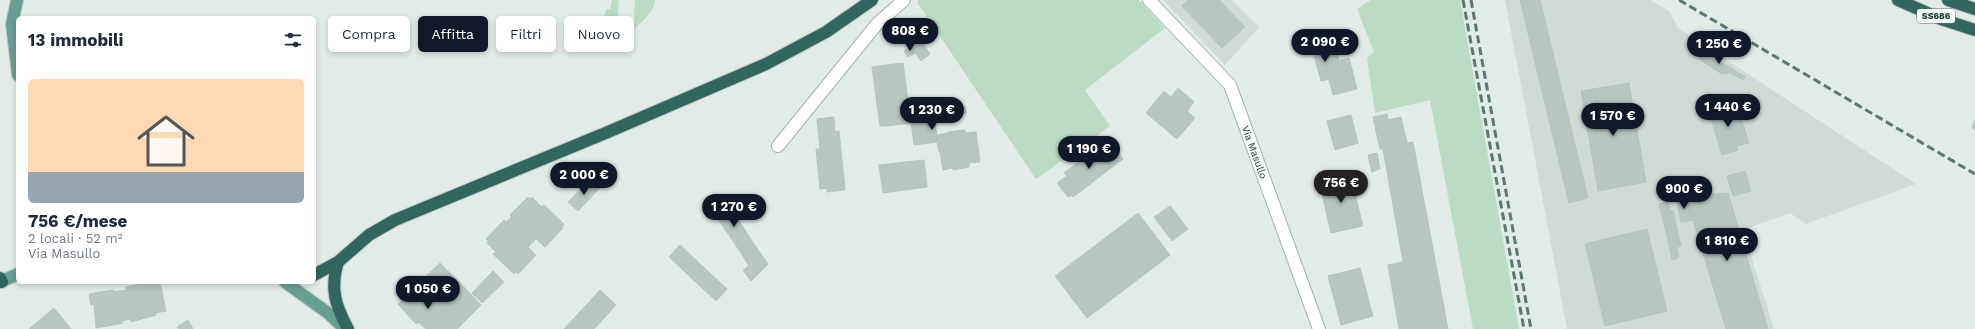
<!DOCTYPE html>
<html lang="it">
<meta charset="utf-8">
<style>
body{margin:0;font-family:"Work Sans",sans-serif;background:#f6f6f7;color:#1f2937;height:100vh;display:flex;flex-direction:column;font-size:15px;white-space:nowrap}
*{box-sizing:border-box;margin:0}
p{font-size:13px;color:#747a83}
.icon{flex:none;width:22px;height:22px;fill:none;stroke:currentColor;stroke-width:2;stroke-linecap:round;stroke-linejoin:round}
.map{position:relative;flex:1;overflow:hidden}
.panel{position:absolute;left:16px;top:16px;width:300px;height:268px;display:flex;flex-direction:column;background:#fff;border-radius:6px;box-shadow:0 2px 6px #0003}
.panel>*{flex:none}
.top-card{position:absolute;left:328px;top:16px;width:380px;height:36px;display:flex;gap:8px}
.price{position:absolute;translate:-50% -34px;padding:0 9px;border-radius:14px;background:#111827;color:#fff;font-size:13px;line-height:26px;filter:drop-shadow(0 1px 2px #0008)}
.price::after{content:'';position:absolute;left:50%;top:24px;width:12px;height:9px;margin-left:-6px;background:inherit;clip-path:polygon(0 0,100% 0,50% 100%)}
.price.active{background:#222;color:#fff}
ul{padding:0;list-style:none}
li{display:grid;align-content:center;gap:8px;height:212px;padding:0 12px}
li+li{border-top:1px solid #e0e1e3}
li span{display:grid;place-items:center;height:124px;border-radius:6px;color:#555}
li>.icon{margin-inline-start:auto}
span .icon{width:72px;height:72px;fill:#fffc;stroke-width:1}
li b{font-size:17px}
h2{display:flex;justify-content:space-between;align-items:center;height:48px;padding:0 12px;font-size:17px}
.tag{padding:0 14px;border-radius:6px;background:#fff;box-shadow:0 2px 6px #0003;font-size:14px;line-height:36px}
.tag.active{background:#111827;color:#fff}
.map>svg:first-child{display:block}
</style>
<div class="map">
<svg width="1975" height="329" viewBox="0 0 1975 329">
<rect width="100%" height="100%" fill="#e1ebe7"/>
<path fill="#d0dbd6" d="M 1163,0 L 1232,0 L 1259,27 L 1225,65 Z
M 1505,0 L 1650,0 L 1669,11 L 1679,29 L 1916,184 L 1806,224 L 1790,213 L 1743,230 L 1774,329 L 1567,329 Z"/>
<path fill="#bbdbc5" d="M 612,0 L 618,0 C 620,12 617,21 613,33 L 590,29 L 590,24 L 602,26 L 606,9 L 610,9 Z
M 635,0 L 655,0 C 655,13 637,25 629,34 L 627,33 L 634,18 Z
M 919,0 L 1139,0 L 1165,28 L 1085,90 L 1110,126 L 1036,179 L 917,2 Z
M 1371,0 L 1460,0 L 1519,329 L 1473,329 L 1430,100 L 1375,113 L 1367,58 L 1374,52 L 1357,9 Z"/>
<path fill="#b7c6c0" stroke="#b4c4be" d="M 1188,0 L 1219,0 L 1245,27 L 1222,48 L 1182,6 Z
M 1520,0 L 1540,0 L 1588,198 L 1569,203 Z
M 920,40 L 930,54 L 921,61 L 911,47 Z
M 911,47 L 915,53 L 908,57 L 904,51 Z
M 1336,50 L 1339,60 L 1325,64 L 1329,79 L 1321,81 L 1314,56 Z
M 1704,51 L 1745,77 L 1743,80 L 1730,73 L 1722,74 L 1699,59 Z
M 1349,58 L 1357,89 L 1333,95 L 1325,64 Z
M 903,63 L 911,123 L 886,126 L 878,66 Z
M 878,66 L 886,126 L 880,126 L 872,67 Z
M 1629,83 L 1646,182 L 1598,191 L 1581,91 Z
M 1178,88 L 1194,102 L 1187,111 L 1171,97 Z
M 1164,91 L 1195,118 L 1177,139 L 1146,113 Z
M 1724,104 L 1725,107 L 1737,104 L 1749,143 L 1737,146 L 1738,150 L 1722,155 L 1708,109 Z
M 951,105 L 952,115 L 940,116 L 939,107 Z
M 965,107 L 966,113 L 961,114 L 961,108 Z
M 1387,114 L 1388,120 L 1401,117 L 1407,143 L 1413,142 L 1448,329 L 1399,329 L 1388,265 L 1403,262 L 1383,149 L 1380,149 L 1373,117 Z
M 1351,115 L 1358,143 L 1335,150 L 1327,121 Z
M 834,117 L 835,132 L 839,131 L 845,190 L 827,192 L 827,188 L 820,189 L 816,149 L 820,149 L 817,119 Z
M 934,118 L 938,142 L 930,143 L 927,119 Z
M 927,119 L 930,143 L 914,145 L 911,121 Z
M 1975,120 L 1975,130 L 1972,128 Z
M 965,130 L 965,133 L 976,132 L 980,162 L 969,163 L 969,167 L 953,170 L 948,132 Z
M 948,133 L 950,150 L 939,152 L 936,135 Z
M 1110,143 L 1123,159 L 1073,197 L 1071,195 L 1068,197 L 1057,183 L 1067,176 L 1064,173 L 1100,146 L 1102,149 Z
M 950,150 L 952,168 L 943,170 L 940,151 Z
M 1377,153 L 1380,169 L 1372,172 L 1368,155 Z
M 924,160 L 927,187 L 883,193 L 879,165 Z
M 602,167 L 612,176 L 599,189 L 590,179 Z
M 1745,171 L 1751,191 L 1733,196 L 1727,176 Z
M 1350,174 L 1363,226 L 1331,233 L 1319,181 Z
M 590,180 L 599,189 L 578,211 L 568,202 Z
M 1728,193 L 1768,329 L 1726,329 L 1686,197 Z
M 528,197 L 530,199 L 532,197 L 542,207 L 544,205 L 564,224 L 562,227 L 563,228 L 545,247 L 536,239 L 528,247 L 536,255 L 518,274 L 516,272 L 514,274 L 493,254 L 496,252 L 487,243 L 489,241 L 486,239 L 504,220 L 506,222 L 512,217 L 510,215 Z
M 1686,197 L 1693,220 L 1681,222 L 1676,198 Z
M 724,198 L 756,247 L 743,256 L 712,210 Z
M 1668,202 L 1670,211 L 1673,210 L 1678,234 L 1667,236 L 1659,204 Z
M 1170,206 L 1188,229 L 1172,241 L 1154,217 Z
M 1138,213 L 1170,255 L 1087,318 L 1055,276 Z
M 1647,229 L 1667,311 L 1605,326 L 1585,244 Z
M 1678,234 L 1681,246 L 1677,247 L 1679,258 L 1672,260 L 1667,236 Z
M 680,245 L 727,289 L 716,301 L 669,257 Z
M 756,247 L 768,264 L 751,281 L 743,270 L 749,266 L 743,256 Z
M 440,263 L 462,285 L 442,304 L 420,282 Z
M 1360,268 L 1373,316 L 1341,325 L 1328,276 Z
M 493,271 L 504,282 L 482,303 L 472,293 Z
M 145,282 L 160,282 L 166,311 L 155,313 L 154,305 L 152,306 L 148,283 Z
M 420,282 L 462,324 L 457,329 L 426,329 L 418,322 L 416,324 L 398,304 Z
M 148,283 L 152,306 L 154,305 L 156,315 L 131,322 L 130,319 L 122,321 L 123,323 L 96,328 L 94,304 L 91,305 L 89,294 L 113,290 L 114,292 L 126,290 L 126,287 Z
M 462,285 L 481,305 L 462,324 L 442,304 Z
M 600,290 L 616,305 L 594,329 L 564,329 Z
M 54,308 L 71,329 L 29,329 Z
M 188,320 L 193,329 L 179,329 L 177,327 Z"/>
<g fill="none" stroke-linecap="round" stroke-linejoin="round">
<defs>
<path id="minor" d="M 1149,0 L 1230,85 L 1319,329
M 778,146 L 877,24 L 904,0"/>
<path id="major" d="M 17,0 L 12,24 L 18,75
M 0,282 L 18,274
M 285,282 L 328,313 L 345,329"/>
<path id="highway" d="M 1898,0 L 1941,19 L 1975,30
M 1948,0 L 1975,9
M 338,262 C 330,288 335,305 348,329
M 314,275 L 338,262 L 369,235 L 395,220 L 608,132 L 766,64 L 826,32 L 872,0
M 0,278 L 2,282"/>
</defs>
<use href="#minor" stroke="#a4b3ae" stroke-width="14"/>
<use href="#major" stroke="#c1c8c6" stroke-width="14"/>
<use href="#highway" stroke="#c1c8c6" stroke-width="14"/>
<use href="#minor" stroke="#fff" stroke-width="12"/>
<use href="#major" stroke="#689f93" stroke-width="12"/>
<use href="#highway" stroke="#30665d" stroke-width="12"/>
<path stroke="#5d7771" stroke-width="3" stroke-dasharray="8 4" stroke-linecap="butt" d="M 1463,0 L 1524,329
M 1471,0 L 1531,329
M 1679,0 L 1975,174"/>
</g>
<g text-anchor="middle" stroke-width="4" stroke-linejoin="round" paint-order="stroke">
<rect fill="#f2f8f5" stroke="#60746f" stroke-width="1" x="1917" y="9" width="38" height="14" rx="3"/>
<g font-size="9" font-weight="bold" fill="#223b35">
<text x="1936" y="19">SS686</text>
</g>
<g font-size="10" fill="#223b35" stroke="#f2f8f5">
<text transform="translate(1255 152) rotate(70)" y="4">Via Masullo</text>
</g>
</g>
</svg>
<b class="price" style="left:910px;top:52px">808 €</b>
<b class="price" style="left:1325px;top:63px">2 090 €</b>
<b class="price" style="left:1719px;top:65px">1 250 €</b>
<b class="price" style="left:1728px;top:128px">1 440 €</b>
<b class="price" style="left:932px;top:131px">1 230 €</b>
<b class="price" style="left:1613px;top:137px">1 570 €</b>
<b class="price" style="left:1089px;top:170px">1 190 €</b>
<b class="price" style="left:584px;top:196px">2 000 €</b>
<b class="price active" style="left:1341px;top:204px">756 €</b>
<b class="price" style="left:1684px;top:210px">900 €</b>
<b class="price" style="left:734px;top:228px">1 270 €</b>
<b class="price" style="left:1727px;top:262px">1 810 €</b>
<b class="price" style="left:428px;top:310px">1 050 €</b>
<div class="top-card">
<a class="tag">Compra</a>
<a class="tag active">Affitta</a>
<a class="tag">Filtri</a>
<a class="tag">Nuovo</a>
</div>
<section class="panel">
<h2>13 immobili<svg class="icon" aria-label="filters" viewBox="0 0 24 24"><path d="M4 7h16M4 17h16"/><circle cx="9" cy="7" r="2"/><circle cx="15" cy="17" r="2"/></svg></h2>
<ul>
<li><span style="background:linear-gradient(#ffd9b3 75%,#9aa5b1 0)"><svg class="icon" aria-label="home" viewBox="0 0 24 24"><path d="M3 11l9-7 9 7M6 9v11h12V9"/></svg></span><div><b>756 €/mese</b><p>2 locali · 52 m²</p><p>Via Masullo</p></div></li>
</ul>
</section>
</div>
